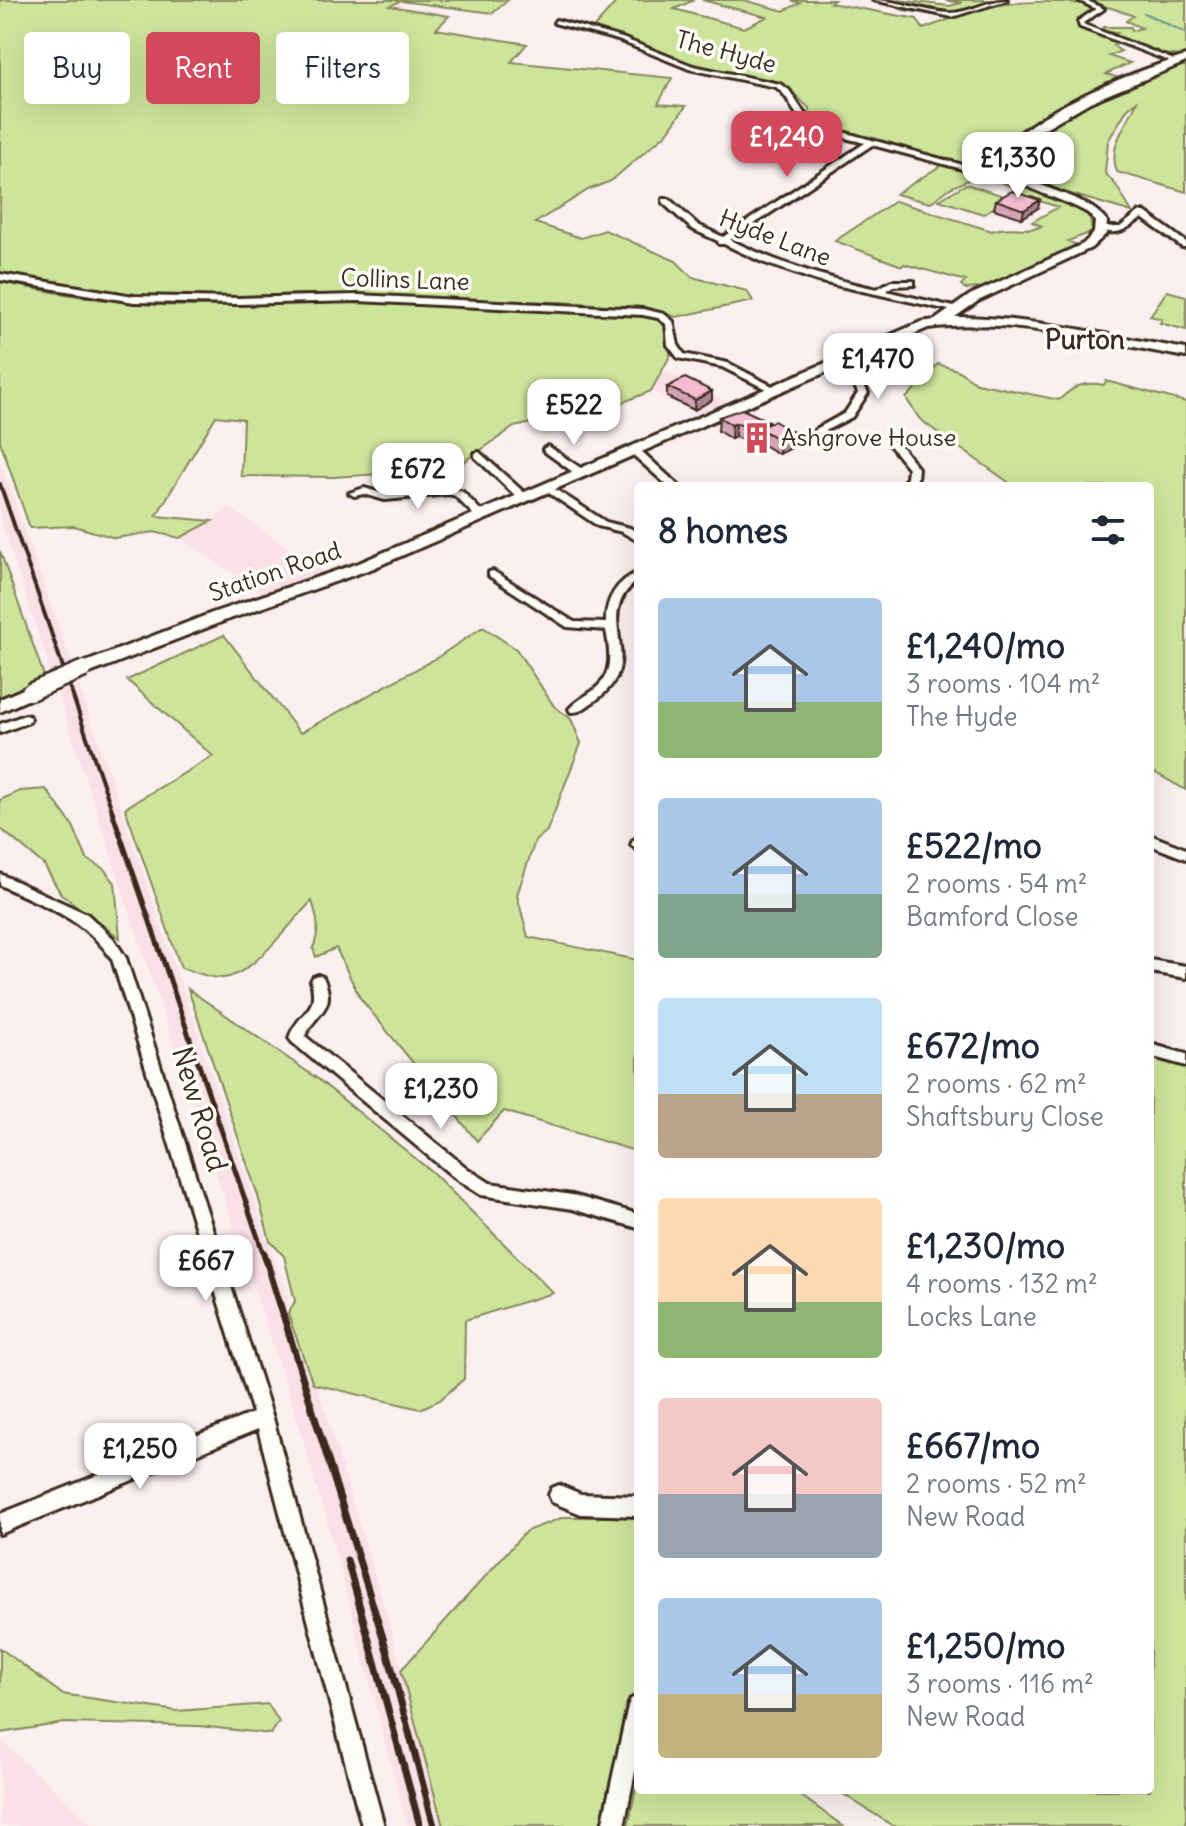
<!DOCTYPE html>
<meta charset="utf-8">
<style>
body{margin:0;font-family:Delius,sans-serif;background:#f2f2f3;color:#1f2937;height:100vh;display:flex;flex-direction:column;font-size:30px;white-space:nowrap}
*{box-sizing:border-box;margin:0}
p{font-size:26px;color:#747a83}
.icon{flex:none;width:44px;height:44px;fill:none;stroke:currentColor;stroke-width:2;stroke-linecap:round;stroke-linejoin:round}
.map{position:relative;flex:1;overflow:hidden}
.drawer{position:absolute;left:634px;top:482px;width:520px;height:1312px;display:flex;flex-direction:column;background:#fff;border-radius:8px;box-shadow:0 8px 32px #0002}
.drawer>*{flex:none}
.guide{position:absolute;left:24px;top:32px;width:490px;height:72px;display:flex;gap:16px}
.price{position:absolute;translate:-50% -68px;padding:0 18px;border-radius:16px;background:#fff;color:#222;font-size:26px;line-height:52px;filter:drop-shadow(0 2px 4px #0008)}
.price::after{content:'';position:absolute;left:50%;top:48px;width:24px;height:18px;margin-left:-12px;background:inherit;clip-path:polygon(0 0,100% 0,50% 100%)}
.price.selected{background:#d1495b;color:#fff}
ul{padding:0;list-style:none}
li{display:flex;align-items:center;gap:24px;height:200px;padding:0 24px}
li span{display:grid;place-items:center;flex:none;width:224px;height:160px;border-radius:8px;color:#555}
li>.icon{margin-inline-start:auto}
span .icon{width:96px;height:96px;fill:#fffc;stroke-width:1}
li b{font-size:34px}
h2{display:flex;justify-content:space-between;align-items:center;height:96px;padding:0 24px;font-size:34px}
.pill{padding:0 28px;border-radius:8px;background:#fff;box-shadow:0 8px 32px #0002;font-size:28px;line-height:72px}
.pill.selected{background:#d1495b;color:#fff}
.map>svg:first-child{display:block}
</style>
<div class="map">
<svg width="1186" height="1826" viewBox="0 0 1186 1826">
<rect width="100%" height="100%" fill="#fceff0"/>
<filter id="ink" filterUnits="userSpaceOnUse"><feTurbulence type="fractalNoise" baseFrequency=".0125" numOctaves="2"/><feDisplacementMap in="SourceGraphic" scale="16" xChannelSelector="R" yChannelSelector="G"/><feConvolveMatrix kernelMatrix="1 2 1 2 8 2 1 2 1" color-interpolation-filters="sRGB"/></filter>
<g filter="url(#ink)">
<path fill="#fae0e7" d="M 661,369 L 729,403 L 704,415 L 651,391 Z
M 0,462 L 74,670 L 322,1401 L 392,1632 L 443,1826 L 407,1826 L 342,1575 L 296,1416 L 0,518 Z
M 228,507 L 331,576 L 269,597 L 180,538 L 212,521 Z
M 0,1739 L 94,1826 L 0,1826 Z"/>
<path fill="#cde59b" stroke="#84885c" stroke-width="2" d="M 0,0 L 508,0 L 493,13 L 400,1 L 390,6 L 449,16 L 436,29 L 527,44 L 511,62 L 672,78 L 658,104 L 686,106 L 666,134 L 611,181 L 588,190 L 535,223 L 581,238 L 605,230 L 676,261 L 692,277 L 747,291 L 753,301 L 676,317 L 652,309 L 583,303 L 303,294 L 191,298 L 123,295 L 0,273 Z
M 618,0 L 694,0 L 674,9 L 744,28 L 767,17 L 702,0 L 743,0 L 784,11 L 800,3 L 791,0 L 834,0 L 830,3 L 917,19 L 923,29 L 953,18 L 903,10 L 896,7 L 899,0 L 949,6 L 962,3 L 944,0 L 997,0 L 982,9 C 1016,0 1061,0 1096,6 L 1096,12 L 1077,23 L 1120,43 L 1113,46 L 1121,51 L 1109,56 L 1130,63 L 1106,74 L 1133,82 L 1180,64 L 1186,67 L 1186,192 L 1117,172 C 1107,145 1128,124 1137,101 L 1128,108 L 1108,141 L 1105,173 L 1116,185 L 1132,212 L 1051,188 L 1013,169 L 974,168 L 977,176 L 950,188 L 930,203 L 896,194 L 946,162 L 819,127 L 809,119 L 809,108 L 789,89 L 777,82 L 694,67 L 594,27 Z
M 1084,0 L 1186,0 L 1186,56 L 1156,54 L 1158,51 L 1112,35 L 1117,33 L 1104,31 L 1103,27 L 1131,27 L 1131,31 L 1142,28 L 1126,21 L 1133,16 C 1117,8 1100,6 1084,0 Z
M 992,171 C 1011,172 1073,204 1090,217 L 1092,232 L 1068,241 L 1079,246 L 989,287 L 966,289 L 961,285 L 966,281 L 904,264 L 902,266 L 835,241 L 895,201 L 992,231 C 1009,224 1029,233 1042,226 L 1032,222 L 1058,207 L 1012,192 L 1017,189 L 990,177 L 988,173 Z
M 966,184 L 1010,198 L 983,214 L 939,200 Z
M 0,282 C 64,295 128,306 193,306 C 250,306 307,300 364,301 C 459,303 554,311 650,317 L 665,322 L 670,329 L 670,356 L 651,391 L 621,403 L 514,427 L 459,465 L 445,470 L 333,477 L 241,476 L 243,419 L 216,416 L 156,516 L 212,521 L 180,538 L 154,532 L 115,538 L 74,526 L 30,528 L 0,441 Z
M 1167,291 L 1186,296 L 1186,330 L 1160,323 L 1162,319 L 1150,316 Z
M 938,364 L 957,370 L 977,383 L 1059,400 C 1074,386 1083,381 1104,385 L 1106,381 L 1186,402 L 1186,790 L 1150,770 L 1150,486 L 1014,486 L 930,427 L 919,418 L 906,398 Z
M 0,551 L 44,676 L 0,698 Z
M 483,627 L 516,649 L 554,706 L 571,719 L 581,743 L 547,831 L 535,841 L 517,895 L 528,937 L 638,960 L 638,1152 L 504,1111 L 477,1141 L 360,998 L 336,948 L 316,957 L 313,948 C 320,931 318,919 312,901 C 291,921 253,976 223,978 C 210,979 194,971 181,968 L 125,808 L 213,756 L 127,680 L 224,635 L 300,733 L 435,659 Z
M 46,789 L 73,826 L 87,859 L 104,869 L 115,883 L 120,938 L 61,894 L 44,865 L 0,828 L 0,800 L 20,791 Z
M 188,989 L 318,1079 L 432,1172 L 553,1293 L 465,1320 L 464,1379 L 440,1400 L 420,1409 L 313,1384 L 288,1314 L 295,1301 L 284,1256 L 270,1241 L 258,1196 Z
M 1150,1058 L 1186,1067 L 1186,1826 L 893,1826 L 837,1790 L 1150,1790 Z
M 564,1517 L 638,1517 L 638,1731 L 624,1727 L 603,1826 L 443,1826 L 401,1670 L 526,1531 Z
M 0,1648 L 62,1694 L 177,1711 L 268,1704 L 279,1722 L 271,1734 L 199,1726 L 64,1723 L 0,1733 Z
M 638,1779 L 638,1790 L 793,1790 L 843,1826 L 628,1826 Z"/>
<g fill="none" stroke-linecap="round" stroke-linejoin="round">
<path stroke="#679192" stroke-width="2" d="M 1144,13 L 1186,33"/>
<defs>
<path id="street" d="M 873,0 C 899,0 924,12 950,13 C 969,13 988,0 1007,0 L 952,17 Z
M 1078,0 L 1086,0 L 1104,9 L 1083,23 L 1085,25 L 1179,62 L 1174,63 L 1080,27 L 1078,21 L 1096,9 Z
M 556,20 L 622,38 L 693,66 L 780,84 L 789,90 L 806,116 L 828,128 L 974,168 L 1013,168 L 1013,172 L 974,172 L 872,145 L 730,240 C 778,263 825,278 877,289 L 891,281 L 914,281 L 914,285 L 893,286 L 886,291 L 958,308 L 958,312 L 817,281 L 762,262 L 724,244 L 719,244 L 718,241 L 692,229 L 663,203 L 663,199 L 669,199 L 698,225 L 723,237 L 865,143 C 844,137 814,134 799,117 C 790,107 788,95 776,87 L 689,69 L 618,40 L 554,23 Z
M 1139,212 L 1145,212 L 1186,242 L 1186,247 L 1182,247 L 1142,218 C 1127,229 1117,237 1098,229 L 1102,227 L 1120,227 Z
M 0,274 L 134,296 L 239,298 L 358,295 L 643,309 L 664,314 L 673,321 L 678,345 L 684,354 L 728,363 L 778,389 L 770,391 L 722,367 L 678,358 L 668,345 L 666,324 L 658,318 L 643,315 L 358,301 L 239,304 L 134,302 L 0,280 Z
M 827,363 L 862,382 L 868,393 L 852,417 L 819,434 L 814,431 L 816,429 L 845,413 L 858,393 L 855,386 L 824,368 L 824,364 Z
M 893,440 L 897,441 L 918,468 L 917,479 L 910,486 L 899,486 L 907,478 L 908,468 L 888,443 Z
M 548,446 L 585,471 L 585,475 L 577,475 L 544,451 L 543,449 Z
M 634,447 L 638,448 L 679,486 L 668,486 L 630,452 L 629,450 Z
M 479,452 L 528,496 L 528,500 L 520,500 L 475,457 L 475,453 Z
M 547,484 L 606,522 L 630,528 L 638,533 L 638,541 L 622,532 L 598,526 L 543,489 L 542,487 Z
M 364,488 L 385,494 L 450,488 L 463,492 L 486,516 L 485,518 L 477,518 L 455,496 L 449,494 L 385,500 L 364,494 L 354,496 L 349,493 Z
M 493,571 L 574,622 L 606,623 C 605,600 617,581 638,572 L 638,580 C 587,620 654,660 593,702 C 585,707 580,713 571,712 L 569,709 C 576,701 586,696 594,690 C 614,674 610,652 606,630 L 567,627 L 489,576 L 489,572 Z
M 25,715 L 29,716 L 31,719 L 29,722 L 0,733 L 0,724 Z
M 1150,835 L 1186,849 L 1186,859 L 1150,845 Z
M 638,838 L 638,850 L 631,845 L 633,840 Z
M 0,874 L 87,914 L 113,938 L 126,958 L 273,1418 L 384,1826 L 362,1826 L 258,1429 L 0,1534 L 0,1514 L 253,1413 L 112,959 C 85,918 43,906 0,885 Z
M 1150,960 L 1186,966 L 1186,978 L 1150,972 Z
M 318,975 L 323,977 C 338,1010 316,1011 305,1036 L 468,1169 L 490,1183 L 572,1195 L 638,1214 L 638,1228 L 572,1209 L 481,1195 L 456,1179 L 292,1042 L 289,1038 C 298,1011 320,1013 311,981 L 313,977 Z
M 1150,1044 L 1186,1054 L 1186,1066 L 1150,1056 Z
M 559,1485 L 581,1494 L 638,1496 L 638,1516 L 581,1514 L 552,1502 L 549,1495 L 552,1488 Z
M 638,1696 L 638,1757 L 624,1826 L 602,1826 L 628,1706 L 631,1699 Z"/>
<path id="secondary" d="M 1186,56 L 1186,62 L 1090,102 L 1016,145 L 1008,155 C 1023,193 1081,188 1107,221 L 1106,234 L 1091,248 L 978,301 L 955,317 C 1034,317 1109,336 1186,349 L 1186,357 C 1101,342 1015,317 928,328 L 371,569 L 224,621 L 90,673 L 84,674 L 76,669 L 78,665 L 212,613 L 359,563 L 921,322 L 935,320 L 970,295 L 1083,244 L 1094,233 L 1095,221 L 1088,213 C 1057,194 1012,192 998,155 C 1030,112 1134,71 1186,56 Z
M 30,686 L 36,688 L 39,692 L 36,696 L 0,712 L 0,699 Z"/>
</defs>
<use href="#street" stroke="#3b2a1e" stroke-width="6"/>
<use href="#secondary" stroke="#3b2a1e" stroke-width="6"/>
<use href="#street" fill="#fdfcf7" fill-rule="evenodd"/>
<use href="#secondary" fill="#fdfcf7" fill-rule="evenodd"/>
<path stroke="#3b2a1e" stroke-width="4" d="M 0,484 L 113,813"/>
<path stroke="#3b2a1e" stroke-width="5" d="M 112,811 L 264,1255"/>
<path stroke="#3b2a1e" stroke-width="7" d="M 264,1253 L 388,1654 L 434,1826
M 347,1560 L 420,1826"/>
<defs>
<path id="secondary-bridge" d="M 30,692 L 84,669"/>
</defs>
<use href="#secondary-bridge" stroke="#3b2a1e" stroke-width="21" stroke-linecap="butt"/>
<use href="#secondary-bridge" stroke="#fdfcf7" stroke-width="16"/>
</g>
<path fill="#d4a3b5" stroke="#3b2a1e" stroke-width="2" d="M 996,200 L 1038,208 L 1022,218 L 994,209 Z
M 667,387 L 712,391 L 712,400 L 694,410 L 667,397 Z
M 719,417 L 768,421 L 768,424 L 793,447 L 779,454 L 758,442 L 758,439 L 750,443 L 735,437 L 731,439 L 718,431 Z"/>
<path fill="#ac8493" stroke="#3b2a1e" stroke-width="2" d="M 1040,200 L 1038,208 L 1022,218 L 1024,210 Z
M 712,391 L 712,400 L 694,410 L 695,400 Z
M 768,421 L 767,433 L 759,428 L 758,439 L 750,443 L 751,429 Z
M 736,423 L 735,437 L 731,439 L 732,425 Z
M 795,433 L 793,447 L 779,454 L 780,440 Z"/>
<path fill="#f6bdd2" stroke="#3b2a1e" stroke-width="2" d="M 1012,191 L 1040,200 L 1024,210 L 996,200 Z
M 685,378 L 712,391 L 695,400 L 667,387 Z
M 742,409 L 768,421 L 751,429 L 736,423 L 732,425 L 719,417 Z
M 774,421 L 795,433 L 780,440 L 759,428 Z"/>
</g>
<defs>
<symbol id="building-bare" viewBox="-9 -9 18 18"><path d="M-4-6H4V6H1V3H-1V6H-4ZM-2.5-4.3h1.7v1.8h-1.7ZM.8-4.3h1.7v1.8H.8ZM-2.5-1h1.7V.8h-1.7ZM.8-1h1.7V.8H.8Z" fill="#d1495b" stroke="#fdfcf7" stroke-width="2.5" paint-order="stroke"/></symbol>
</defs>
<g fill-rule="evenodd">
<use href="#building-bare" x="735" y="416" width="44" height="44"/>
</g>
<g text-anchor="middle" stroke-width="7" stroke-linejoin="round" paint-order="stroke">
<g font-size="24" fill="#3b2a1e" stroke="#fdfcf7">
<text transform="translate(726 52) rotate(15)" y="8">The Hyde</text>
<text transform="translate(775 238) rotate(21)" y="8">Hyde Lane</text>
<text transform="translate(405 280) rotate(2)" y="8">Collins Lane</text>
<text transform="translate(275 572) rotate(-19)" y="8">Station Road</text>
</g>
<g font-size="24" fill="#3b2a1e" stroke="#fdfcf7" text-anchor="start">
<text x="781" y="446">Ashgrove House</text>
</g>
<g font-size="26" font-weight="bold" fill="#3b2a1e" stroke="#fdfcf7">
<text x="1085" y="349">Purton</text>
</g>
<g font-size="28" fill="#3b2a1e" stroke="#fdfcf7">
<text transform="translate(200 1109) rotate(73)" y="10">New Road</text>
</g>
</g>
</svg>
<b class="price selected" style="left:787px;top:179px">£1,240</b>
<b class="price" style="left:1018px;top:200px">£1,330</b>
<b class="price" style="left:878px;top:401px">£1,470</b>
<b class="price" style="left:574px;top:447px">£522</b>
<b class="price" style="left:418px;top:511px">£672</b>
<b class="price" style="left:441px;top:1131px">£1,230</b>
<b class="price" style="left:206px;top:1303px">£667</b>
<b class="price" style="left:140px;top:1491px">£1,250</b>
<div class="guide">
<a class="pill">Buy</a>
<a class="pill selected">Rent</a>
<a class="pill">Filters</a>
</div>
<section class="drawer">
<h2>8 homes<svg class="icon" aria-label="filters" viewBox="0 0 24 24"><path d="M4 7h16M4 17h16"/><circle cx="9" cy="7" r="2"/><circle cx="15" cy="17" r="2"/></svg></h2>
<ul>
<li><span style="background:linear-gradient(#a9c7e8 65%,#8fb573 0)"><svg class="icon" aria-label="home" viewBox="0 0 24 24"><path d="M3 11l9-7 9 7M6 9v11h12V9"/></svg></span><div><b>£1,240/mo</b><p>3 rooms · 104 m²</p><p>The Hyde</p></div></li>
<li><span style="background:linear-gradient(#a9c7e8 60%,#7fa58c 0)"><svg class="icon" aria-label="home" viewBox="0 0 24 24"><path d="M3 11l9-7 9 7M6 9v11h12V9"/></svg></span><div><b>£522/mo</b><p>2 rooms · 54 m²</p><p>Bamford Close</p></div></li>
<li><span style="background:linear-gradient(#bfe0f5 60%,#b9a48a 0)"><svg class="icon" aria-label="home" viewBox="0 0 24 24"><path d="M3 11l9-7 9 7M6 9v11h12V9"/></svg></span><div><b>£672/mo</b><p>2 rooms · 62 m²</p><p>Shaftsbury Close</p></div></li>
<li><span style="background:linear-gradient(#ffd9b3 65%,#8fb573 0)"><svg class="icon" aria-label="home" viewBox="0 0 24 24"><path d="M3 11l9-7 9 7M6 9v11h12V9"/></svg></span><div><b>£1,230/mo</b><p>4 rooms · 132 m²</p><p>Locks Lane</p></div></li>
<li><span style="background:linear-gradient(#f6c9c9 60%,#9aa5b1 0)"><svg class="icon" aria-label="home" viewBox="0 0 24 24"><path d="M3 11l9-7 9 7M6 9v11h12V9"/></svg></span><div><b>£667/mo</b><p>2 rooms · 52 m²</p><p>New Road</p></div></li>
<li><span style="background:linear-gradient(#a9c7e8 60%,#c2b280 0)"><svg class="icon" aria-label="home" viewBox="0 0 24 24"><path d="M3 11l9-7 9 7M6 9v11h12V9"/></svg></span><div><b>£1,250/mo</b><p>3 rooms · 116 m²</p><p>New Road</p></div></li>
</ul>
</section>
</div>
